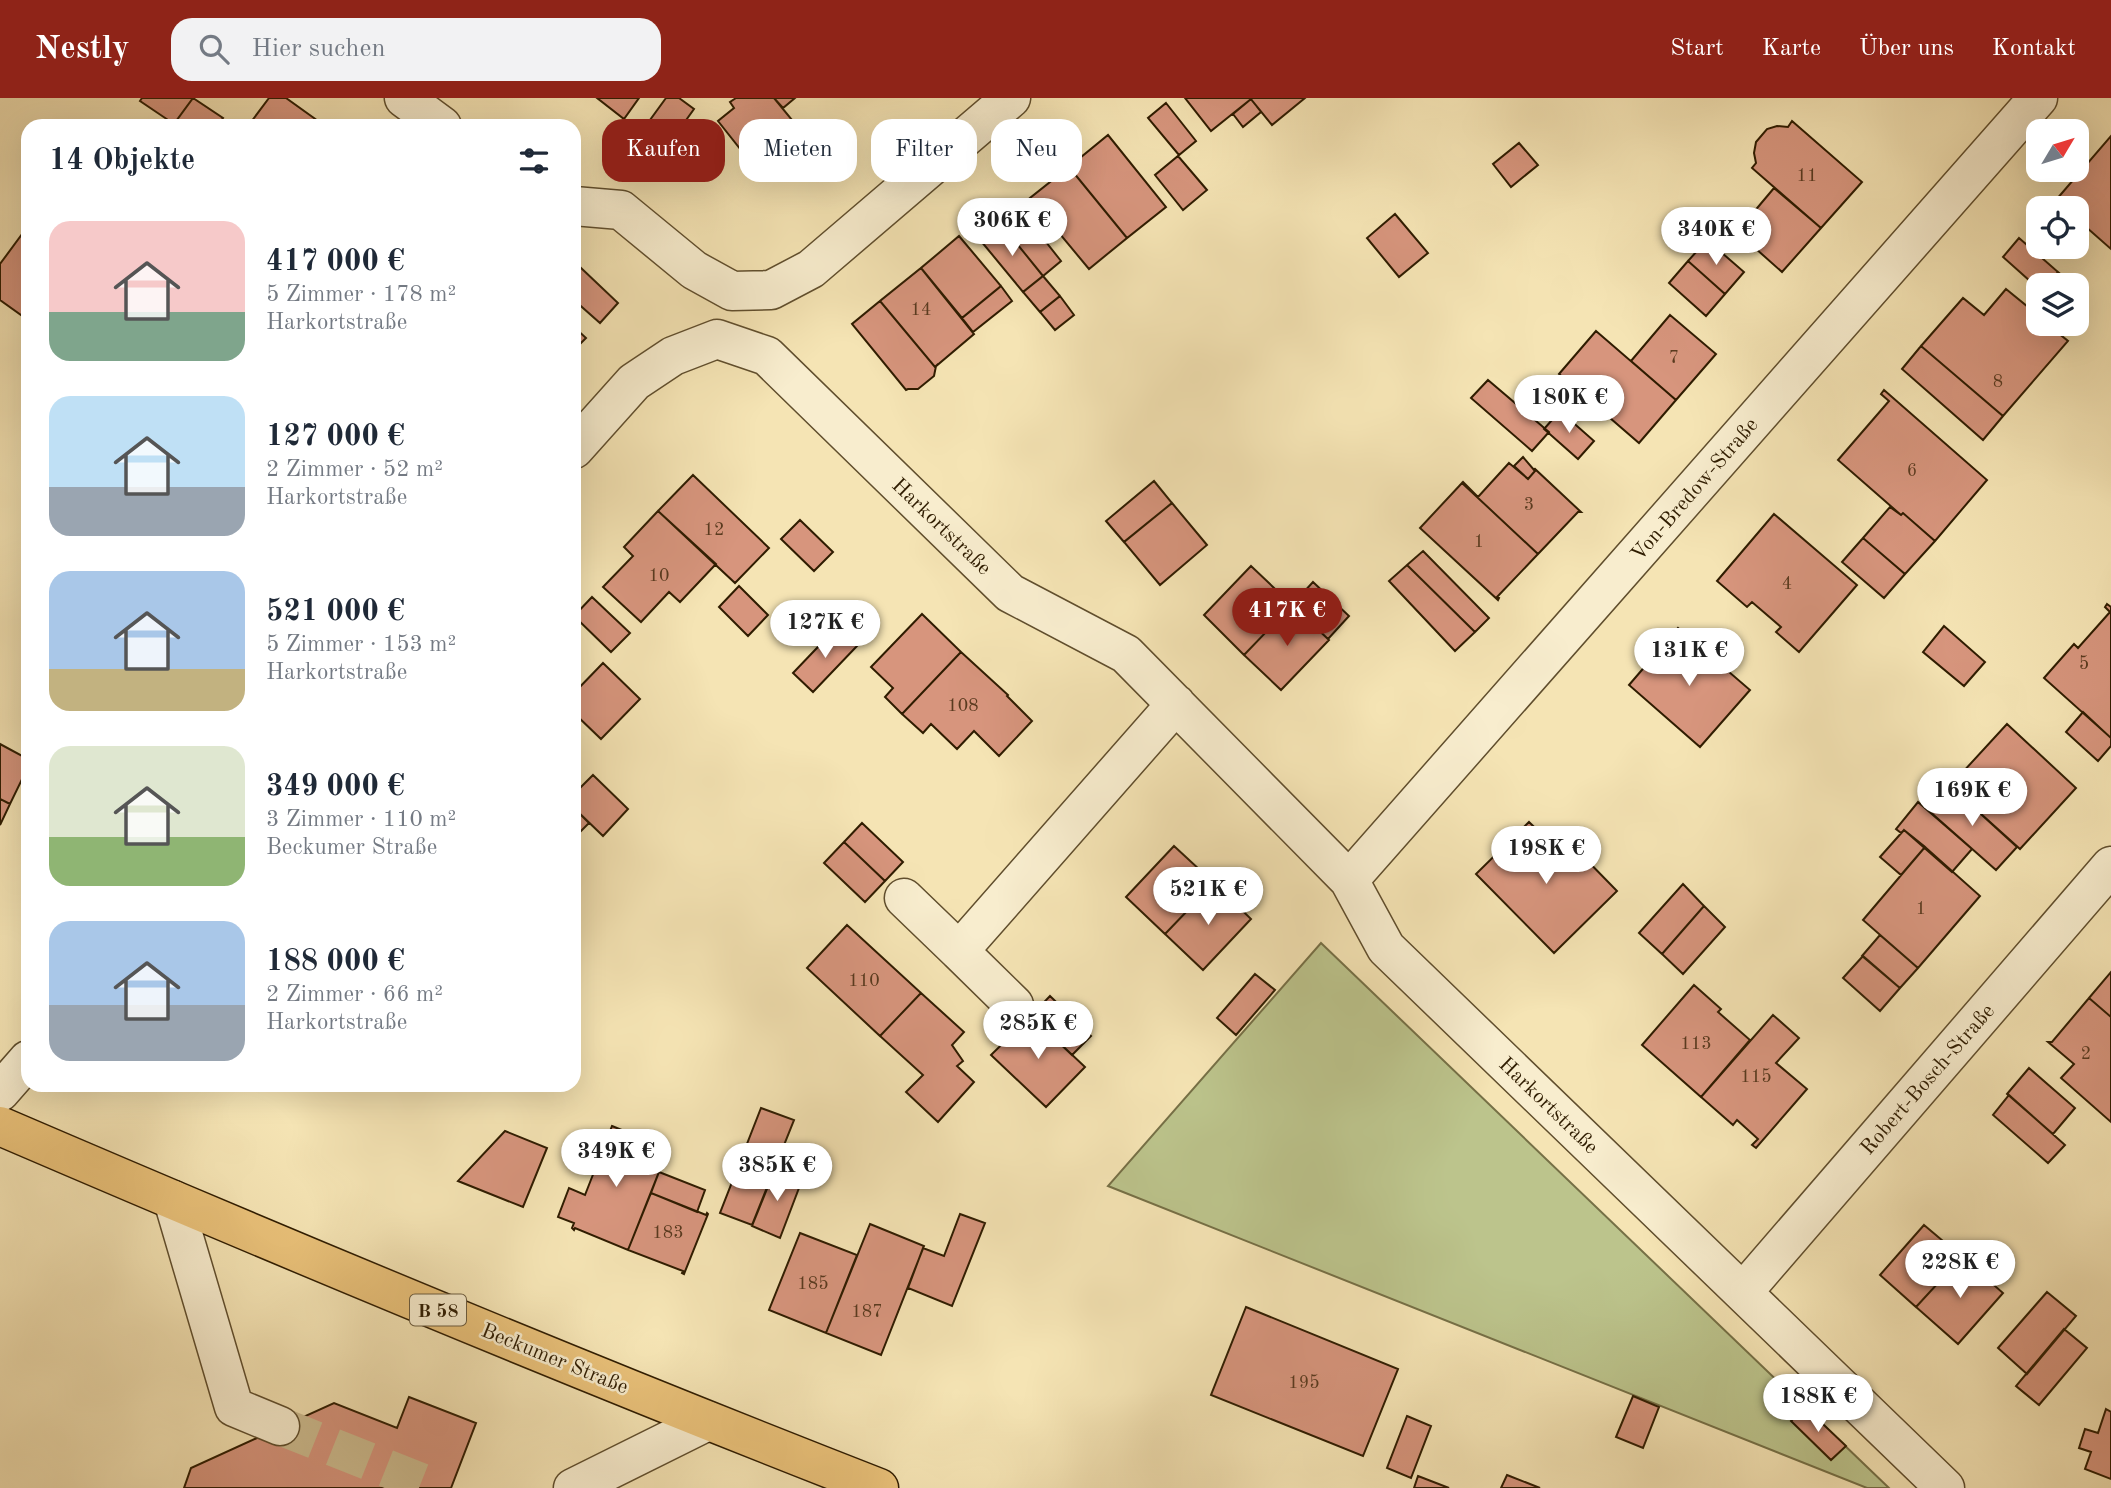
<!DOCTYPE html>
<html lang="de">
<meta charset="utf-8">
<style>
body{margin:0;font-family:"Old Standard TT",serif;background:#f2f2f3;color:#1f2937;height:100vh;display:flex;flex-direction:column;font-size:26px;white-space:nowrap}
*{box-sizing:border-box;margin:0}
p{font-size:23px;color:#747a83}
.icon{flex:none;width:38px;height:38px;fill:none;stroke:currentColor;stroke-width:2;stroke-linecap:round;stroke-linejoin:round}
.map{position:relative;flex:1;overflow:hidden}
.sheet{position:absolute;left:21px;top:21px;width:560px;height:973px;display:flex;flex-direction:column;background:#fff;border-radius:21px;box-shadow:0 7px 28px #0002}
.sheet>*{flex:none}
.banner{position:absolute;left:602px;top:21px;width:665px;height:63px;display:flex;gap:14px}
.needle{width:46px;rotate:52deg}
.tools{position:absolute;left:2026px;top:21px;display:grid;gap:14px}
.tools a{display:grid;place-items:center;width:63px;height:63px;border-radius:14px;background:#fff;box-shadow:0 7px 28px #0002;font-size:35px}
.price{position:absolute;translate:-50% -60px;padding:0 16px;border-radius:24px;background:#fff;color:#222;font-size:23px;line-height:46px;filter:drop-shadow(0 2px 4px #0008)}
.price::after{content:'';position:absolute;left:50%;top:42px;width:21px;height:16px;margin-left:-10px;background:inherit;clip-path:polygon(0 0,100% 0,50% 100%)}
.price.active{background:#8f2418;color:#fff}
ul{padding:0;list-style:none}
li{display:flex;align-items:center;gap:21px;height:175px;padding:0 28px}
li span{display:grid;place-items:center;flex:none;width:196px;height:140px;border-radius:21px;color:#555}
li>.icon{margin-inline-start:auto}
span .icon{width:84px;height:84px;fill:#fffc;stroke-width:1}
li b{font-size:30px}
h2{display:flex;justify-content:space-between;align-items:center;height:84px;padding:0 28px;font-size:30px}
.tag{padding:0 24px;border-radius:21px;background:#fff;box-shadow:0 7px 28px #0002;font-size:24px;line-height:63px}
.tag.active{background:#8f2418;color:#fff}
header{display:flex;align-items:center;gap:42px;box-sizing:border-box;height:98px;padding:0 35px;background:#8f2418;color:#fff}
header strong{font-size:33px}
nav{display:flex;gap:38px;margin-inline-start:auto;font-size:24px}
.search{width:490px;height:63px;background:#f2f2f3;display:flex;align-items:center;gap:18px;box-sizing:border-box;padding:0 24px;border-radius:21px;color:#747a83;font-size:26px}
.map>svg:first-child{display:block}
</style>
<header>
<strong>Nestly</strong>
<div class="search"><svg class="icon" aria-label="search" viewBox="0 0 24 24"><circle cx="10" cy="10" r="6"/><path d="M15 15l6 6"/></svg>Hier suchen</div>
<nav><a>Start</a><a>Karte</a><a>Über uns</a><a>Kontakt</a></nav>
</header>
<div class="map">
<svg width="2111" height="1390" viewBox="0 0 2111 1390">
<rect width="100%" height="100%" fill="#f5e4b4"/>
<filter id="stains"><feTurbulence type="fractalNoise" baseFrequency=".00286" numOctaves="4"/><feColorMatrix values="0 0 0 0 .2 0 0 0 0 .09 0 0 0 0 .02 0 0 0 .5 -.17"/></filter>
<radialGradient id="worn" r=".72"><stop offset=".6" stop-color="#630" stop-opacity="0"/><stop offset="1" stop-color="#630" stop-opacity=".3"/></radialGradient>
<path fill="#bcc48c" stroke="#767046" stroke-width="2" d="M 1321,845 L 1889,1390 L 1867,1390 L 1108,1088 Z"/>
<path fill="#d7957d" stroke="#2f1c00" stroke-width="2" d="M 142,0 L 193,0 L 174,26 L 140,3 Z
M 193,0 L 223,20 L 217,28 L 176,28 L 174,26 Z
M 269,0 L 286,0 L 325,28 L 248,28 Z
M 597,0 L 639,0 L 624,21 Z
M 666,0 L 679,0 L 694,11 L 666,50 L 642,33 Z
M 736,0 L 774,0 L 806,39 L 760,76 L 718,23 L 734,10 L 730,4 Z
M 774,0 L 795,0 L 783,10 Z
M 1185,0 L 1250,0 L 1251,1 L 1211,33 Z
M 1250,0 L 1305,0 L 1272,27 Z
M 1251,1 L 1261,14 L 1243,29 L 1233,16 Z
M 1166,5 L 1196,43 L 1179,57 L 1148,20 Z
M 1792,23 L 1862,84 L 1821,130 L 1752,70 L 1756,65 L 1754,55 L 1756,44 L 1767,31 L 1777,28 L 1788,29 Z
M 1108,37 L 1166,109 L 1127,140 L 1069,69 Z
M 2111,38 L 2111,151 L 2077,121 L 2077,110 L 2065,110 L 2056,102 Z
M 1519,45 L 1538,67 L 1511,89 L 1493,66 Z
M 1178,58 L 1207,92 L 1183,112 L 1155,77 Z
M 1069,69 L 1127,140 L 1089,171 L 1030,100 Z
M 1774,90 L 1821,130 L 1782,174 L 1737,134 Z
M 1020,111 L 1061,163 L 1043,178 L 1001,126 Z
M 1395,116 L 1428,155 L 1399,179 L 1367,140 Z
M 1001,126 L 1043,178 L 1023,194 L 981,143 Z
M 28,128 L 28,222 L 0,202 L 0,166 Z
M 959,138 L 1001,188 L 962,220 L 921,170 Z
M 2019,140 L 2058,174 L 2047,187 L 2039,187 L 2039,191 L 2003,159 Z
M 1707,142 L 1744,174 L 1725,196 L 1688,163 Z
M 1688,163 L 1725,196 L 1706,218 L 1669,185 Z
M 580,169 L 618,205 L 600,225 L 574,202 L 574,175 Z
M 921,170 L 974,236 L 935,269 L 880,203 Z
M 2058,174 L 2073,187 L 2047,187 Z
M 1043,178 L 1060,198 L 1040,214 L 1023,194 Z
M 1001,188 L 1012,203 L 973,234 L 962,220 Z
M 2006,191 L 2039,218 L 2039,226 L 2047,226 L 2068,243 L 2003,318 L 1921,248 L 1963,200 L 1984,217 Z
M 1060,198 L 1074,217 L 1055,232 L 1040,214 Z
M 880,203 L 935,269 L 936,268 L 934,278 L 918,291 L 908,291 L 906,292 L 852,226 Z
M 1670,217 L 1716,256 L 1676,302 L 1631,263 Z
M 574,229 L 586,240 L 574,252 Z
M 1596,233 L 1676,302 L 1639,345 L 1559,276 Z
M 1921,248 L 2003,318 L 1983,342 L 1902,271 Z
M 1488,282 L 1549,334 L 1532,353 L 1471,300 Z
M 1884,292 L 1987,382 L 1935,443 L 1903,415 L 1901,417 L 1838,362 L 1889,303 L 1881,296 Z
M 1560,313 L 1594,343 L 1578,361 L 1544,331 Z
M 1523,359 L 1535,373 L 1528,381 L 1514,368 Z
M 1509,365 L 1528,381 L 1535,373 L 1534,372 L 1535,371 L 1581,414 L 1578,414 L 1538,456 L 1462,385 L 1463,384 L 1478,399 Z
M 693,377 L 769,450 L 735,485 L 658,413 Z
M 1154,383 L 1172,405 L 1124,444 L 1106,423 Z
M 1462,385 L 1538,456 L 1497,499 L 1499,500 L 1498,502 L 1420,430 Z
M 1172,405 L 1207,447 L 1160,487 L 1124,444 Z
M 1890,409 L 1901,417 L 1903,415 L 1935,443 L 1905,476 L 1863,440 Z
M 658,413 L 716,466 L 680,504 L 669,494 L 641,524 L 603,489 L 633,458 L 624,449 Z
M 1774,416 L 1857,487 L 1799,554 L 1776,534 L 1781,529 L 1752,504 L 1747,509 L 1717,483 Z
M 800,422 L 833,454 L 814,473 L 781,441 Z
M 1863,440 L 1905,476 L 1884,500 L 1842,464 Z
M 1423,453 L 1489,520 L 1475,534 L 1407,467 Z
M 1407,467 L 1475,534 L 1455,553 L 1389,483 Z
M 1251,468 L 1292,507 L 1244,557 L 1204,517 Z
M 1313,484 L 1349,518 L 1328,541 L 1292,507 Z
M 739,488 L 768,517 L 748,538 L 719,509 Z
M 592,499 L 630,535 L 611,554 L 574,518 Z
M 2107,506 L 2111,509 L 2111,640 L 2044,580 L 2074,546 L 2078,550 L 2110,514 L 2105,509 Z
M 1292,507 L 1329,542 L 1281,592 L 1244,557 Z
M 922,516 L 961,554 L 902,616 L 885,599 L 893,590 L 871,569 Z
M 1944,528 L 1985,564 L 1964,588 L 1923,554 Z
M 837,529 L 857,548 L 813,594 L 793,575 Z
M 1678,530 L 1750,592 L 1700,649 L 1629,587 Z
M 961,554 L 1008,597 L 1007,598 L 1032,623 L 999,658 L 974,633 L 957,651 L 931,626 L 923,635 L 902,616 Z
M 603,565 L 640,601 L 601,641 L 574,615 L 574,595 Z
M 2083,614 L 2111,640 L 2111,648 L 2098,663 L 2066,634 Z
M 2007,626 L 2076,690 L 2020,751 L 1950,688 Z
M 0,646 L 28,661 L 28,669 L 10,706 L 0,701 Z
M 593,677 L 628,711 L 603,738 L 574,710 L 574,696 Z
M 1950,688 L 2017,749 L 1996,772 L 1928,712 Z
M 0,701 L 10,706 L 0,727 Z
M 1918,704 L 1972,751 L 1952,774 L 1904,732 L 1901,735 L 1896,731 Z
M 574,710 L 589,725 L 574,740 Z
M 1529,724 L 1562,756 L 1572,747 L 1617,793 L 1554,855 L 1476,776 Z
M 862,725 L 903,764 L 885,783 L 844,744 Z
M 1904,732 L 1925,749 L 1901,777 L 1880,759 Z
M 844,744 L 885,783 L 865,804 L 824,765 Z
M 1174,748 L 1214,785 L 1165,836 L 1126,799 Z
M 1925,749 L 1980,798 L 1918,870 L 1863,822 Z
M 1214,785 L 1251,821 L 1203,872 L 1165,836 Z
M 1683,786 L 1704,808 L 1662,856 L 1639,835 Z
M 1704,808 L 1725,829 L 1683,876 L 1662,856 Z
M 847,827 L 921,895 L 880,938 L 807,870 Z
M 1880,837 L 1918,870 L 1900,890 L 1862,858 Z
M 1863,858 L 1900,890 L 1880,913 L 1843,880 Z
M 2111,874 L 2111,919 L 2089,900 Z
M 1255,876 L 1275,892 L 1236,937 L 1217,920 Z
M 1694,887 L 1721,911 L 1718,914 L 1750,942 L 1701,999 L 1642,947 Z
M 921,895 L 964,934 L 952,947 L 963,963 L 957,968 L 974,984 L 938,1024 L 906,994 L 923,977 L 880,938 Z
M 1050,898 L 1091,938 L 1072,957 L 1031,918 Z
M 2089,900 L 2111,919 L 2111,1024 L 2061,980 L 2074,966 L 2048,944 L 2052,944 Z
M 1773,917 L 1799,940 L 1776,965 L 1807,991 L 1756,1050 L 1752,1047 L 1758,1041 L 1737,1022 L 1733,1027 L 1701,999 Z
M 1031,918 L 1085,969 L 1046,1009 L 991,957 Z
M 2029,970 L 2075,1010 L 2053,1036 L 2007,996 Z
M 2009,997 L 2065,1047 L 2048,1065 L 1993,1017 Z
M 761,1010 L 794,1022 L 752,1127 L 720,1115 Z
M 612,1028 L 668,1051 L 628,1152 L 575,1130 L 574,1132 L 572,1130 L 574,1125 L 558,1119 L 569,1090 L 585,1097 Z
M 505,1033 L 547,1050 L 523,1109 L 458,1083 Z
M 775,1071 L 802,1082 L 780,1140 L 752,1128 Z
M 659,1074 L 705,1092 L 697,1114 L 651,1095 Z
M 651,1095 L 706,1117 L 707,1115 L 708,1116 L 684,1176 L 682,1175 L 683,1173 L 628,1152 Z
M 960,1116 L 985,1125 L 952,1208 L 908,1190 L 923,1150 L 944,1158 Z
M 870,1126 L 924,1148 L 881,1257 L 826,1235 Z
M 1924,1127 L 1962,1159 L 1916,1209 L 1880,1177 Z
M 800,1135 L 857,1157 L 826,1235 L 769,1212 Z
M 1962,1159 L 2003,1195 L 1958,1246 L 1916,1209 Z
M 2047,1194 L 2076,1218 L 2027,1276 L 1998,1250 Z
M 1246,1209 L 1398,1271 L 1363,1358 L 1211,1297 Z
M 2064,1231 L 2087,1250 L 2039,1307 L 2016,1288 Z
M 1633,1298 L 1659,1309 L 1643,1350 L 1616,1339 Z
M 409,1299 L 476,1325 L 451,1390 L 184,1390 L 191,1370 L 334,1305 L 397,1330 Z
M 1805,1309 L 1846,1348 L 1831,1362 L 1791,1323 Z
M 2106,1311 L 2111,1314 L 2111,1381 L 2085,1371 L 2091,1354 L 2079,1350 L 2085,1331 L 2098,1335 Z
M 1407,1318 L 1431,1328 L 1411,1380 L 1387,1370 Z
M 1507,1377 L 1540,1390 L 1501,1390 Z
M 1418,1378 L 1449,1390 L 1414,1390 Z"/>
<g fill="none" stroke-linecap="round" stroke-linejoin="round">
<path stroke="#cdbc90" stroke-width="38" stroke-dasharray="38 19" stroke-linecap="butt" d="M 280,1328 L 436,1390"/>
<defs>
<path id="minor" d="M 404,0 L 442,28
M 574,108 L 621,112 L 694,172 L 732,193 L 771,192 L 811,171 L 1011,0
M 574,351 L 634,284 L 673,258 L 717,241 L 767,258 L 1010,495 L 1126,556 L 1349,782 L 1386,850 L 1945,1390
M 1349,782 L 2038,0
M 904,800 L 959,853
M 1014,907 L 959,853 L 1176,606
M 0,994 L 28,962
M 173,1102 L 234,1309 L 280,1328
M 1743,1194 L 2111,768
M 573,1390 L 708,1323"/>
<path id="major" d="M 0,1028 C 291,1153 584,1275 879,1390"/>
</defs>
<use href="#minor" stroke="#604e2d" stroke-width="41"/>
<use href="#major" stroke="#2f1c00" stroke-width="41"/>
<use href="#minor" stroke="#f8edce" stroke-width="38"/>
<use href="#major" stroke="#eac27a" stroke-width="38"/>
</g>
<g text-anchor="middle" stroke-width="5" stroke-linejoin="round" paint-order="stroke">
<g font-size="18" fill="#593a1f">
<text x="1807" y="83">11</text>
<text x="921" y="217">14</text>
<text x="1674" y="265">7</text>
<text x="1998" y="289">8</text>
<text x="1912" y="378">6</text>
<text x="1529" y="412">3</text>
<text x="714" y="437">12</text>
<text x="1479" y="449">1</text>
<text x="659" y="483">10</text>
<text x="1787" y="491">4</text>
<text x="2084" y="571">5</text>
<text x="963" y="613">108</text>
<text x="1921" y="816">1</text>
<text x="864" y="888">110</text>
<text x="1696" y="951">113</text>
<text x="2086" y="961">2</text>
<text x="1756" y="984">115</text>
<text x="668" y="1140">183</text>
<text x="813" y="1191">185</text>
<text x="867" y="1219">187</text>
<text x="1304" y="1290">195</text>
</g>
<rect fill="#f8edce" stroke="#6b5b3e" stroke-width="2" x="410" y="1196.5" width="56" height="31" rx="5"/>
<g font-size="19" font-weight="bold" fill="#2f1c00">
<text x="438" y="1219">B 58</text>
</g>
<g font-size="21" fill="#2f1c00" stroke="#f8edce">
<text transform="translate(1694 391) rotate(-49)" y="7">Von-Bredow-Straße</text>
<text transform="translate(942 428) rotate(44)" y="7">Harkortstraße</text>
<text transform="translate(1927 981) rotate(-49)" y="7">Robert-Bosch-Straße</text>
<text transform="translate(1549 1007) rotate(44)" y="7">Harkortstraße</text>
<text transform="translate(555 1260) rotate(22)" y="7">Beckumer Straße</text>
</g>
</g>
<rect width="100%" height="100%" filter="url(#stains)"/>
<rect width="100%" height="100%" fill="url(#worn)"/>
</svg>
<div class="tools">
<a><svg class="needle" viewBox="-14 -14 28 28"><path d="M0-13l5 13h-10z" fill="#e53935"/><path d="M0 13l5-13h-10z" fill="#747a83"/></svg></a>
<a><svg class="icon" aria-label="locate" viewBox="0 0 24 24"><circle cx="12" cy="12" r="6"/><path d="M12 2v4M12 18v4M2 12h4M18 12h4"/></svg></a>
<a><svg class="icon" aria-label="layers" viewBox="0 0 24 24"><path d="M12 4l9 5-9 5-9-5zM3 14l9 5 9-5"/></svg></a>
</div>
<b class="price" style="left:1012px;top:160px">306K €</b>
<b class="price" style="left:1716px;top:169px">340K €</b>
<b class="price" style="left:1569px;top:337px">180K €</b>
<b class="price active" style="left:1287px;top:550px">417K €</b>
<b class="price" style="left:825px;top:562px">127K €</b>
<b class="price" style="left:1689px;top:590px">131K €</b>
<b class="price" style="left:1972px;top:730px">169K €</b>
<b class="price" style="left:1546px;top:788px">198K €</b>
<b class="price" style="left:1208px;top:829px">521K €</b>
<b class="price" style="left:1038px;top:963px">285K €</b>
<b class="price" style="left:616px;top:1091px">349K €</b>
<b class="price" style="left:777px;top:1105px">385K €</b>
<b class="price" style="left:1960px;top:1202px">228K €</b>
<b class="price" style="left:1818px;top:1336px">188K €</b>
<div class="banner">
<a class="tag active">Kaufen</a>
<a class="tag">Mieten</a>
<a class="tag">Filter</a>
<a class="tag">Neu</a>
</div>
<section class="sheet">
<h2>14 Objekte<svg class="icon" aria-label="filters" viewBox="0 0 24 24"><path d="M4 7h16M4 17h16"/><circle cx="9" cy="7" r="2"/><circle cx="15" cy="17" r="2"/></svg></h2>
<ul>
<li><span style="background:linear-gradient(#f6c9c9 65%,#7fa58c 0)"><svg class="icon" aria-label="home" viewBox="0 0 24 24"><path d="M3 11l9-7 9 7M6 9v11h12V9"/></svg></span><div><b>417 000 €</b><p>5 Zimmer · 178 m²</p><p>Harkortstraße</p></div></li>
<li><span style="background:linear-gradient(#bfe0f5 65%,#9aa5b1 0)"><svg class="icon" aria-label="home" viewBox="0 0 24 24"><path d="M3 11l9-7 9 7M6 9v11h12V9"/></svg></span><div><b>127 000 €</b><p>2 Zimmer · 52 m²</p><p>Harkortstraße</p></div></li>
<li><span style="background:linear-gradient(#a9c7e8 70%,#c2b280 0)"><svg class="icon" aria-label="home" viewBox="0 0 24 24"><path d="M3 11l9-7 9 7M6 9v11h12V9"/></svg></span><div><b>521 000 €</b><p>5 Zimmer · 153 m²</p><p>Harkortstraße</p></div></li>
<li><span style="background:linear-gradient(#dfe7d0 65%,#8fb573 0)"><svg class="icon" aria-label="home" viewBox="0 0 24 24"><path d="M3 11l9-7 9 7M6 9v11h12V9"/></svg></span><div><b>349 000 €</b><p>3 Zimmer · 110 m²</p><p>Beckumer Straße</p></div></li>
<li><span style="background:linear-gradient(#a9c7e8 60%,#9aa5b1 0)"><svg class="icon" aria-label="home" viewBox="0 0 24 24"><path d="M3 11l9-7 9 7M6 9v11h12V9"/></svg></span><div><b>188 000 €</b><p>2 Zimmer · 66 m²</p><p>Harkortstraße</p></div></li>
</ul>
</section>
</div>
